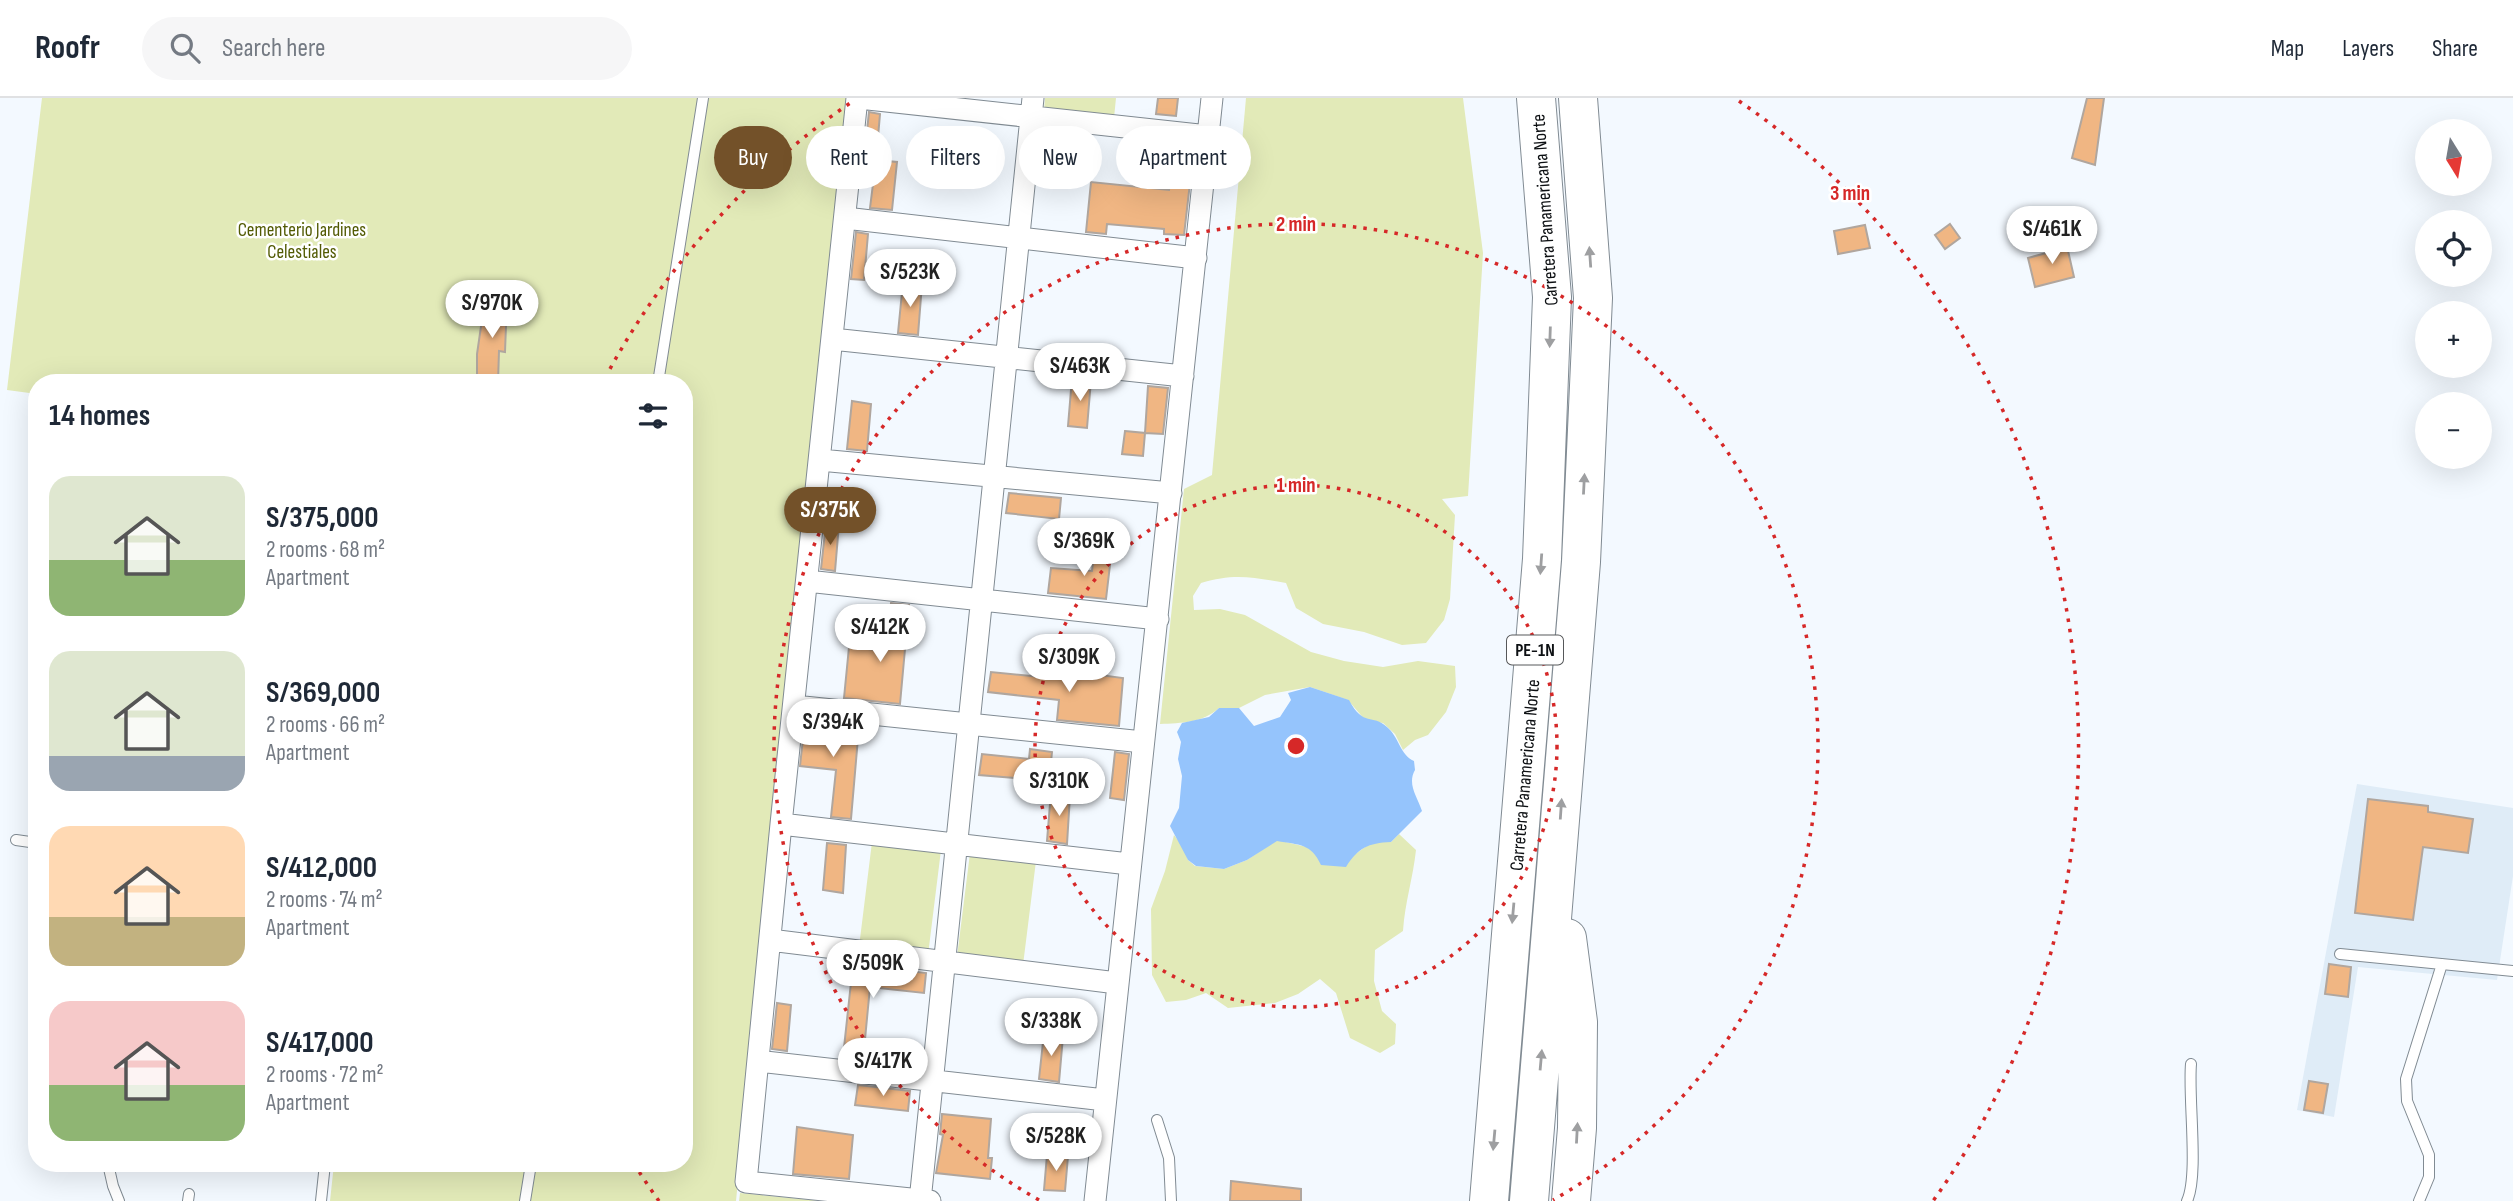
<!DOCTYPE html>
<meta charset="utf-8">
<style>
body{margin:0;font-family:"Sofia Sans Condensed",sans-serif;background:#f6f6f7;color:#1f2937;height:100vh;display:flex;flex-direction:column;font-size:26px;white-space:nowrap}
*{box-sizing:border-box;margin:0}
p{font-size:23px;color:#747a83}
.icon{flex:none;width:38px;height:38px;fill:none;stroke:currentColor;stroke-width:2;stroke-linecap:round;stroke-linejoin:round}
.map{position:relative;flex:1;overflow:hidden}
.panel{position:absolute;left:28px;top:276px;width:665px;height:798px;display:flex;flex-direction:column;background:#fff;border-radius:28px;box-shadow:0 7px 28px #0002}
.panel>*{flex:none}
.guide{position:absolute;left:714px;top:28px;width:665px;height:63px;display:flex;gap:14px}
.needle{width:46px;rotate:169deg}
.controls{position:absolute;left:2415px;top:21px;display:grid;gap:14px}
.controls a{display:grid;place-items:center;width:77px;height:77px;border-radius:50%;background:#fff;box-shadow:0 7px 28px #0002;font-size:35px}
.price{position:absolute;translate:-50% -60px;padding:0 16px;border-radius:24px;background:#fff;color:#222;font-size:23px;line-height:46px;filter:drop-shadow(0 2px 4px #0008)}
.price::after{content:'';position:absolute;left:50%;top:42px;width:21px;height:16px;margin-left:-10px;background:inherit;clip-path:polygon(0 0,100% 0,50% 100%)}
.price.on{background:#735129;color:#fff}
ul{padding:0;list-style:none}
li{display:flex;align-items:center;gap:21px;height:175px;padding:0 21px}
li span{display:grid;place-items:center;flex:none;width:196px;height:140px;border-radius:21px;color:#555}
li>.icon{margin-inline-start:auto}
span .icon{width:84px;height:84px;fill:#fffc;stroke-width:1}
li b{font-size:30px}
h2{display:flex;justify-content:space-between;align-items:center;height:84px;padding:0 21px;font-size:30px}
.chip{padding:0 24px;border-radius:32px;background:#fff;box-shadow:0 7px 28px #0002;font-size:24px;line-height:63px}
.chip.on{background:#735129;color:#fff}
header{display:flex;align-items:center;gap:42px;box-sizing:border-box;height:98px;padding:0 35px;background:#fff;border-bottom:2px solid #e0e1e3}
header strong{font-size:33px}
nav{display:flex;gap:38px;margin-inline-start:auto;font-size:24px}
.search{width:490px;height:63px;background:#f6f6f7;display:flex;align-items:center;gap:18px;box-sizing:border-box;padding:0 24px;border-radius:38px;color:#747a83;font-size:26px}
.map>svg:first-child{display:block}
</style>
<header>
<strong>Roofr</strong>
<div class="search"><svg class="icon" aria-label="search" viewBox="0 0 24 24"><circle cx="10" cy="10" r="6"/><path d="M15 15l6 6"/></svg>Search here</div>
<nav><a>Map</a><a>Layers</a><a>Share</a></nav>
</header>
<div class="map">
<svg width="2513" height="1103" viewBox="0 0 2513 1103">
<rect width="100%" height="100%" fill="#f3f9ff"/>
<path fill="#dfecf7" d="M 2357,686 L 2513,710 L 2513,778 L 2497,882 L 2358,869 L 2334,1019 L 2297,1012 Z"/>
<path fill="#e2eab8" d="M 42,0 L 847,0 L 736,1103 L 330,1103 L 334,1066 L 684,1066 L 684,285 L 37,285 L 37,296 L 7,292 Z
M 1045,0 L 1116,0 L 1114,20 L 1044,13 Z
M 1246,0 L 1463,0 L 1483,155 L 1468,398 L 1442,401 L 1455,417 L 1450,501 L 1444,522 L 1426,545 L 1402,547 L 1364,534 L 1323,526 L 1296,510 L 1286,485 C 1253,479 1233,475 1201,485 L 1193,498 L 1194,512 L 1220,511 L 1245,517 L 1311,554 L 1344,563 L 1383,569 L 1418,563 L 1455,568 L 1456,589 L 1446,614 L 1428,637 L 1415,642 L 1403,652 L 1395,636 L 1383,625 L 1365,622 L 1348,602 L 1310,589 L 1265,597 L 1239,610 L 1219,610 C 1202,625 1182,625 1160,626 L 1184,391 L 1212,377 Z
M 1399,736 L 1416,752 C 1413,780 1405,804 1403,833 L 1375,852 L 1374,883 L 1382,913 L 1396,926 L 1395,946 L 1380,955 L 1350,940 L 1336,895 L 1320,881 L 1298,896 L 1275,905 L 1228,910 L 1206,895 L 1186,902 L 1166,904 L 1152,877 L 1151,811 L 1165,773 L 1174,737 L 1184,750 L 1188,762 L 1195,768 L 1224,771 L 1247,762 L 1277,742 L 1307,749 L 1315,753 L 1354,757 L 1372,744 L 1391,744 Z
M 872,744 L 941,752 L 928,857 L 859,849 Z
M 970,755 L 1036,763 L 1023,867 L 957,859 Z
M 740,1095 L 821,1103 L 739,1103 Z"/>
<path fill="#95c4fc" d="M 1310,589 L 1349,602 C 1364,630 1372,615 1387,629 C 1399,639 1400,657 1414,663 L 1415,672 C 1407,686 1417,698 1422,713 L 1391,744 C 1368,745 1358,750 1346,769 L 1321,767 C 1311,745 1299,747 1277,743 L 1247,762 L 1224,771 L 1196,768 L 1188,762 L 1170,728 L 1179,710 L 1182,678 L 1178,661 L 1181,644 L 1177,634 L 1182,625 L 1209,619 L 1219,610 L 1239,610 L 1254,628 L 1280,619 L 1291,602 L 1288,595 Z"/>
<path fill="#f0b683" stroke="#b0a69e" stroke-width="2" d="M 1158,0 L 1178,0 L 1176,18 L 1156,16 Z
M 2087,0 L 2104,0 L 2095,67 L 2072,60 Z
M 869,14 L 880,16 L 876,62 L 864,61 Z
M 1174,47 L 1194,50 L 1184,137 L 1164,136 L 1164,131 L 1107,126 L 1106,136 L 1086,134 L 1091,84 L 1169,92 Z
M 1072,54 L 1094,56 L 1093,75 L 1070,74 Z
M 876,62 L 897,64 L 892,112 L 870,110 Z
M 1950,126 L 1960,140 L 1945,151 L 1935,137 Z
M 1865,127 L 1870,150 L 1838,156 L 1834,133 Z
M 856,134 L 868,136 L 864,182 L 851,181 Z
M 2066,144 L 2074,179 L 2035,189 L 2028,160 L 2050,154 L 2048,148 Z
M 903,184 L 922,186 L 918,237 L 898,235 Z
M 485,201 L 507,201 L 505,254 L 499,253 L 498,285 L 477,285 L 477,256 Z
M 1072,280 L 1091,282 L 1087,330 L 1068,328 Z
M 1148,288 L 1168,290 L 1163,336 L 1145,335 Z
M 852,303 L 871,306 L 867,353 L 847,351 Z
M 1125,333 L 1145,335 L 1143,358 L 1122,356 Z
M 1009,395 L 1061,400 L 1059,421 L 1006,415 Z
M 826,425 L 839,426 L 835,473 L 821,471 Z
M 1095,448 L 1112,450 L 1106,501 L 1048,495 L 1051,470 L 1092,473 Z
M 891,505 L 909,507 L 900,606 L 844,600 L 849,549 L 886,553 Z
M 1062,572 L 1123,580 L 1119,628 L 1057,622 L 1059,602 L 988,594 L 991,574 L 1061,581 Z
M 805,622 L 859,628 L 851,721 L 831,719 L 836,672 L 800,668 Z
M 1030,651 L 1052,654 L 1048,693 L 1025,691 L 1027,681 L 979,677 L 982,656 L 1029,661 Z
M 1115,654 L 1129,656 L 1124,702 L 1110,700 Z
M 1051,694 L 1070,697 L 1067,746 L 1047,743 Z
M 2368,701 L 2428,708 L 2428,714 L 2473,721 L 2468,755 L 2423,749 L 2413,822 L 2355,815 Z
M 827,745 L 846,747 L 843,795 L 823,792 Z
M 853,866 L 926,875 L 924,895 L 870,889 L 863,962 L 843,959 Z
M 2329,866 L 2351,869 L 2348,899 L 2325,896 Z
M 777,905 L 791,907 L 787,953 L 772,951 Z
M 1044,935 L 1063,938 L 1059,984 L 1039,981 Z
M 2309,983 L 2328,986 L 2323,1015 L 2304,1012 Z
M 858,987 L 910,993 L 908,1013 L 855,1007 Z
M 942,1016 L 991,1021 L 988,1060 L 992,1060 L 990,1081 L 936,1075 L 943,1037 L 940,1036 Z
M 797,1029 L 853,1037 L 849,1081 L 793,1076 Z
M 1047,1057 L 1068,1058 L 1065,1093 L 1044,1092 Z
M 1231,1083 L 1301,1091 L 1301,1103 L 1230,1103 Z"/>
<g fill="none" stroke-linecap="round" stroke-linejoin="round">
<defs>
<path id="service" d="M 658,285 L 703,0
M 16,742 L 37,745
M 2340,856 L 2513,873
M 1157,1022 L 1169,1060 L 1171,1103
M 108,1066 L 113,1088 L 119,1103
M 188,1103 L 189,1096
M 321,1103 L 325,1066
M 525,1103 L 531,1066
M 2187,1103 C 2199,1077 2188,1000 2191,966
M 2419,1103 L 2429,1079 L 2429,1057 L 2407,1003 L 2406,981 L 2442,866"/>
<path id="minor" d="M 857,0 L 781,726 L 746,1084 L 930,1103
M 859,0 L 1208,38
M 845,120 L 1196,160
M 832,241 L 1183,278
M 820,362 L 1171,395
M 807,483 L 1158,521
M 794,608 L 1143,644
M 781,726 L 1129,766
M 770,842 L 1117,885
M 758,963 L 1105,1002
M 920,1103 L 1033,0
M 1095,1103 L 1212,0"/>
<path id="motorway" d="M 1567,840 L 1578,924 L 1577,1030 L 1571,1103
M 1489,1103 L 1542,461 L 1552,199 L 1536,0
M 1529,1103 L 1581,464 L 1593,200 L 1578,0"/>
</defs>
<use href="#service" stroke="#818b93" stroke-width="12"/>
<use href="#minor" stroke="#818b93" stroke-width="23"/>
<use href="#motorway" stroke="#818b93" stroke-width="40"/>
<use href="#service" stroke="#fff" stroke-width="10"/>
<use href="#minor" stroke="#fff" stroke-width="21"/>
<use href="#motorway" stroke="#fff" stroke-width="38"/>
</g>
<defs><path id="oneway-solid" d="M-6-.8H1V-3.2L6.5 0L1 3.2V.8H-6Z" transform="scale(1.75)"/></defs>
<g fill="#9e9fa1">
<use href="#oneway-solid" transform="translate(1590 159) rotate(-94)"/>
<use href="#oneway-solid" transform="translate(1550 239) rotate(92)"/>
<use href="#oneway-solid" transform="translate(1584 386) rotate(-87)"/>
<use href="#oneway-solid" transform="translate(1541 466) rotate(94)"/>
<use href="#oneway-solid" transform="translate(1561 711) rotate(-86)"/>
<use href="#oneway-solid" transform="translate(1513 815) rotate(95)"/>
<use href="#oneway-solid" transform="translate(1541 962) rotate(-85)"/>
<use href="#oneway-solid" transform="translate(1577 1035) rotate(-87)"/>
<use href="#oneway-solid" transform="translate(1494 1042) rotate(95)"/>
</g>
<g fill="none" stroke="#d62828" stroke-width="3.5" stroke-dasharray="3.5 7">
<circle cx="1296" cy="648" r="261"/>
<path d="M1039 1102A522 522 0 1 1 1553 1102"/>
<path d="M659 1103A783 783 0 0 1 636 1069M605 280A783 783 0 0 1 853 3M1739 3A783 783 0 0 1 1933 1103"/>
</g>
<g text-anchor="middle" stroke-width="5" stroke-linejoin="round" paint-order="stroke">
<rect fill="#fff" stroke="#56585a" stroke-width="2" x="1507" y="537.5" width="56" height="29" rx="5"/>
<g font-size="18" font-weight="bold" fill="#0d1013">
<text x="1535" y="558">PE-1N</text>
</g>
<g font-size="19" fill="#0d1013" stroke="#fff">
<text transform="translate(1544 112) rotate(-94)" y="7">Carretera Panamericana Norte</text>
<text transform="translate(1524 677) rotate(-85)" y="7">Carretera Panamericana Norte</text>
</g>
<g font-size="19" fill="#525a03" stroke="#fff">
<text x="302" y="138">Cementerio Jardines<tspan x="302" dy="22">Celestiales</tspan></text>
</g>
</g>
<circle cx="1296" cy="648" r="10" fill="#d62828" stroke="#fff" stroke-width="3.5"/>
<g font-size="21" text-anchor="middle" font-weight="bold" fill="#d62828" stroke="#fff" stroke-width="5" stroke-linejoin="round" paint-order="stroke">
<text x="1850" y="102">3 min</text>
<text x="1296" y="133">2 min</text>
<text x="1296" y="394">1 min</text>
</g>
</svg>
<div class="controls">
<a><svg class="needle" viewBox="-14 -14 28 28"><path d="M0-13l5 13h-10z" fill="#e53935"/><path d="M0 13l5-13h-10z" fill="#747a83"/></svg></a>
<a><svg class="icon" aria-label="locate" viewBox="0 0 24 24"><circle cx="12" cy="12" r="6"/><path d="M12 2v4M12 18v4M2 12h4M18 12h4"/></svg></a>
<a>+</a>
<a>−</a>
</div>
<b class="price" style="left:2052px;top:168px">S/461K</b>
<b class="price" style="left:910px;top:211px">S/523K</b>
<b class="price" style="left:492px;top:242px">S/970K</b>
<b class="price" style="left:1080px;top:305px">S/463K</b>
<b class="price on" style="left:830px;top:449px">S/375K</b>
<b class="price" style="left:1084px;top:480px">S/369K</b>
<b class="price" style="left:880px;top:566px">S/412K</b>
<b class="price" style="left:1069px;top:596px">S/309K</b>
<b class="price" style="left:833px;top:661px">S/394K</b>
<b class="price" style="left:1059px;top:720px">S/310K</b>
<b class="price" style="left:873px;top:902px">S/509K</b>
<b class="price" style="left:1051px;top:960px">S/338K</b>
<b class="price" style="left:883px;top:1000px">S/417K</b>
<b class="price" style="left:1056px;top:1075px">S/528K</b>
<div class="guide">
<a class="chip on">Buy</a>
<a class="chip">Rent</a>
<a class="chip">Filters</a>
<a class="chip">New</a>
<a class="chip">Apartment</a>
</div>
<section class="panel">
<h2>14 homes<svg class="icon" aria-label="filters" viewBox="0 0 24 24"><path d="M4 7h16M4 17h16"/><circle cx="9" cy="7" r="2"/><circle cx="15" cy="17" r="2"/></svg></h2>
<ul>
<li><span style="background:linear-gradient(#dfe7d0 60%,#8fb573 0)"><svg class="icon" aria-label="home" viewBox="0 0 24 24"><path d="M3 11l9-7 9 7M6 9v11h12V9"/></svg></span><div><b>S/375,000</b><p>2 rooms · 68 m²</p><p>Apartment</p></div></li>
<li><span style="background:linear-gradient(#dfe7d0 75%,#9aa5b1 0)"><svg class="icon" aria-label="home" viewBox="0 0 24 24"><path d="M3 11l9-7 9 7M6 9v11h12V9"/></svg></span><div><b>S/369,000</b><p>2 rooms · 66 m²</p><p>Apartment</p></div></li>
<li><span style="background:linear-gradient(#ffd9b3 65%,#c2b280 0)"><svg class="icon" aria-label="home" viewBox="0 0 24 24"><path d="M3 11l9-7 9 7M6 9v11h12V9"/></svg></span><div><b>S/412,000</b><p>2 rooms · 74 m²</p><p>Apartment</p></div></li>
<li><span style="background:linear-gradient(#f6c9c9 60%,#8fb573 0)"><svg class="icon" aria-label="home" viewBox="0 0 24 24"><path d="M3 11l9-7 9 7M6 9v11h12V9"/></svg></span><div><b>S/417,000</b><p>2 rooms · 72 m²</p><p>Apartment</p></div></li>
</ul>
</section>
</div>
